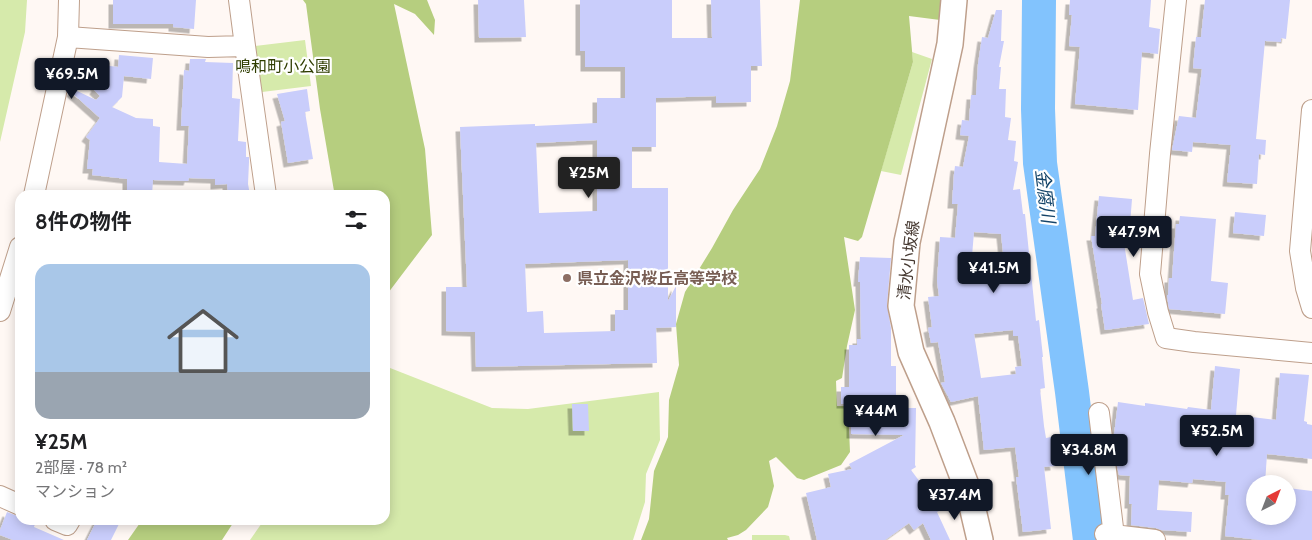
<!DOCTYPE html>
<html lang="ja">
<meta charset="utf-8">
<style>
body{margin:0;font-family:Cabin,"Noto Sans JP",sans-serif;background:#f6f6f6;color:#202124;height:100vh;display:flex;flex-direction:column;font-size:19px;white-space:nowrap}
*{box-sizing:border-box;margin:0}
p{font-size:16px;color:#757577}
.icon{flex:none;width:28px;height:28px;fill:none;stroke:currentColor;stroke-width:2;stroke-linecap:round;stroke-linejoin:round}
.map{position:relative;flex:1;overflow:hidden}
.panel{position:absolute;left:15px;top:190px;width:375px;height:335px;display:flex;flex-direction:column;background:#fff;border-radius:15px;box-shadow:0 2px 12px #0003}
.panel>*{flex:none}
.needle{width:32px;rotate:42deg}
.tools{position:absolute;left:1246px;top:475px;display:grid;gap:10px}
.tools a{display:grid;place-items:center;width:50px;height:50px;border-radius:50%;background:#fff;box-shadow:0 2px 12px #0003;font-size:25px}
.price{position:absolute;translate:-50% -42px;padding:0 11px;border-radius:5px;background:#111827;color:#fff;font-size:16px;line-height:32px;filter:drop-shadow(0 1px 2px #0008)}
.price::after{content:'';position:absolute;left:50%;top:30px;width:15px;height:11px;margin-left:-8px;background:inherit;clip-path:polygon(0 0,100% 0,50% 100%)}
.price.on{background:#222;color:#fff}
ul{padding:0;list-style:none}
li{display:grid;align-content:center;gap:10px;height:265px;padding:0 20px}
li span{display:grid;place-items:center;height:155px;border-radius:15px;color:#555}
li>.icon{margin-inline-start:auto}
span .icon{width:90px;height:90px;fill:#fffc;stroke-width:1}
li b{font-size:21px}
h2{display:flex;justify-content:space-between;align-items:center;height:60px;padding:0 20px;font-size:21px}
.map>svg:first-child{display:block}
</style>
<div class="map">
<svg width="1312" height="540" viewBox="0 0 1312 540">
<defs>
<filter id="shadow"><feDropShadow dx="-4.5" dy="4.5" stdDeviation="0" flood-color="#0004"/></filter>
</defs>
<rect width="100%" height="100%" fill="#fff8f4"/>
<path fill="#d6eaab" d="M 0,0 L 27,0 L 25,32 L 0,142 Z
M 305,40 L 311,86 L 262,92 L 255,46 Z
M 912,52 L 932,59 L 901,175 L 881,171 L 913,62 Z
M 385,366 L 492,408 L 528,409 L 659,392 L 660,440 L 646,474 L 645,502 L 633,540 L 250,540 L 264,520 L 385,520 Z
M 752,535 L 785,535 L 789,536 L 790,540 L 752,540 Z"/>
<path fill="#b6ce7f" d="M 303,0 L 427,0 L 435,20 L 434,35 L 415,14 L 394,4 L 425,149 L 432,235 L 385,297 L 385,195 L 333,195 L 334,191 L 320,109 L 306,4 Z
M 800,0 L 941,0 L 940,20 L 909,16 L 913,62 L 862,237 L 858,241 L 844,237 L 855,310 L 847,346 L 842,378 L 836,381 L 837,406 L 848,406 L 850,452 L 841,465 L 804,480 L 797,478 L 776,457 L 769,461 L 774,486 L 768,507 L 746,530 L 738,535 L 727,538 L 728,540 L 641,540 L 649,519 L 654,471 L 668,437 L 669,400 L 679,365 L 676,324 L 685,292 L 712,248 L 733,210 L 760,169 L 777,126 L 790,81 Z
M 142,520 L 235,520 L 222,540 L 128,540 Z"/>
<g fill="none" stroke-linecap="round" stroke-linejoin="round">
<path stroke="#82c3fd" stroke-width="34" d="M 1039,0 L 1038,109 L 1040,163 L 1072,392 L 1090,540"/>
</g>
<path fill="#c9cdfb" fill-rule="evenodd" filter="url(#shadow)" d="M 113,0 L 196,0 L 194,29 L 173,27 L 173,24 L 113,24 Z
M 478,0 L 524,0 L 526,37 L 479,38 Z
M 580,0 L 672,0 L 672,38 L 712,38 L 711,0 L 760,0 L 762,66 L 751,66 L 751,102 L 716,103 L 716,96 L 656,98 L 656,147 L 632,147 L 632,188 L 668,188 L 668,301 L 676,286 L 676,327 L 656,328 L 657,363 L 476,367 L 475,332 L 446,331 L 446,287 L 467,287 L 460,127 L 535,124 L 535,126 L 597,123 L 597,98 L 625,98 L 625,67 L 585,67 L 585,51 L 580,51 ZM 597,140 L 597,211 L 539,213 L 536,143 ZM 628,260 L 628,310 L 615,310 L 615,331 L 544,333 L 543,311 L 527,312 L 525,264 Z
M 1070,0 L 1151,0 L 1149,27 L 1160,29 L 1158,54 L 1142,52 L 1138,110 L 1075,104 L 1080,47 L 1069,46 L 1072,15 L 1069,15 Z
M 1205,0 L 1290,0 L 1286,39 L 1281,38 L 1281,42 L 1265,41 L 1256,139 L 1266,140 L 1265,155 L 1259,154 L 1257,184 L 1227,182 L 1231,145 L 1193,142 L 1192,152 L 1172,150 L 1179,116 L 1196,118 L 1202,69 L 1193,68 L 1196,37 L 1201,37 Z
M 996,10 L 1002,10 L 1001,41 L 1004,41 L 999,67 L 1001,67 L 999,89 L 1006,89 L 1005,117 L 1011,118 L 1008,140 L 1016,141 L 1014,161 L 1018,162 L 1013,190 L 1020,189 L 1023,214 L 1025,214 L 1036,321 L 1039,320 L 1043,357 L 1042,357 L 1045,388 L 1040,389 L 1044,426 L 1046,438 L 1051,437 L 1055,466 L 1044,467 L 1051,529 L 1023,532 L 1016,477 L 1019,477 L 1015,447 L 984,450 L 978,396 L 951,402 L 941,383 L 945,382 L 938,342 L 931,343 L 928,328 L 932,327 L 928,297 L 939,296 L 937,281 L 940,237 L 955,238 L 958,204 L 952,204 L 954,174 L 955,166 L 963,167 L 969,136 L 960,135 L 962,120 L 969,121 L 971,95 L 976,95 L 978,64 L 982,37 L 988,38 ZM 974,232 L 1001,234 L 1004,262 L 971,268 ZM 1013,330 L 1013,336 L 1018,336 L 1022,366 L 1015,367 L 1016,374 L 981,378 L 974,334 Z
M 119,55 L 153,58 L 151,79 L 124,76 L 122,97 L 112,107 L 136,118 L 153,119 L 153,126 L 160,127 L 159,162 L 187,164 L 189,126 L 181,126 L 184,70 L 189,71 L 190,59 L 206,59 L 205,62 L 233,63 L 232,98 L 240,99 L 238,141 L 246,142 L 246,157 L 249,157 L 249,162 L 248,184 L 250,195 L 228,195 L 227,184 L 215,185 L 215,179 L 189,178 L 188,181 L 153,180 L 152,195 L 127,195 L 127,179 L 92,175 L 93,169 L 87,169 L 90,140 L 86,137 L 100,118 L 71,92 L 73,89 L 96,100 L 100,96 L 94,90 L 96,87 L 93,84 L 98,78 L 92,73 L 102,65 L 118,67 Z
M 307,89 L 310,111 L 305,112 L 313,159 L 288,163 L 281,122 L 285,121 L 277,94 Z
M 1099,196 L 1132,199 L 1130,225 L 1121,224 L 1133,300 L 1143,298 L 1149,324 L 1105,330 L 1101,304 L 1102,304 L 1091,236 L 1095,236 Z
M 1235,212 L 1266,215 L 1264,236 L 1233,233 Z
M 1180,216 L 1216,219 L 1211,281 L 1228,283 L 1225,314 L 1169,309 L 1167,295 L 1168,295 L 1169,278 L 1172,278 L 1176,224 L 1179,224 Z
M 860,257 L 891,258 L 887,305 L 891,328 L 891,366 L 896,366 L 896,396 L 900,396 L 900,408 L 916,408 L 915,465 L 916,467 L 911,470 L 941,510 L 937,512 L 950,540 L 931,540 L 923,523 L 914,530 L 909,523 L 885,540 L 817,540 L 806,493 L 831,487 L 828,474 L 852,469 L 849,464 L 904,435 L 851,434 L 851,404 L 841,404 L 841,387 L 849,387 L 849,345 L 857,345 L 857,339 L 861,339 L 860,282 L 858,282 Z
M 1215,366 L 1240,369 L 1236,415 L 1276,420 L 1280,373 L 1309,375 L 1304,421 L 1307,422 L 1307,424 L 1312,425 L 1312,459 L 1267,454 L 1265,484 L 1255,484 L 1255,516 L 1288,516 L 1288,488 L 1312,491 L 1312,540 L 1260,540 L 1225,536 L 1229,495 L 1225,495 L 1226,482 L 1193,479 L 1192,483 L 1159,480 L 1157,510 L 1192,512 L 1191,532 L 1161,530 L 1156,528 L 1131,525 L 1132,504 L 1129,504 L 1130,476 L 1119,475 L 1117,466 L 1119,436 L 1114,435 L 1118,402 L 1145,406 L 1145,403 L 1187,409 L 1188,407 L 1211,410 Z
M 572,404 L 588,404 L 589,431 L 573,431 Z
M 7,512 L 20,517 L 20,520 L 24,520 L 35,524 L 34,527 L 64,540 L 13,540 L 0,535 L 0,530 Z
M 97,520 L 121,520 L 111,540 L 87,540 Z"/>
<g fill="none" stroke-linecap="round" stroke-linejoin="round">
<defs>
<path id="minor" d="M 239,0 L 245,46
M 1176,0 L 1160,154 L 1150,274 L 1158,312 L 1166,338 L 1194,342 L 1312,353
M 68,37 L 208,47 L 245,46 L 266,195
M 1312,110 L 1300,251 L 1306,288 L 1312,308
M 34,195 L 68,37 L 69,0
M 0,311 L 20,247
M 1099,413 L 1114,536
M 0,496 L 20,505
M 55,520 L 67,525 L 70,520
M 1105,534 L 1155,540"/>
<path id="major" d="M 954,0 L 950,44 L 907,242 L 901,306 L 911,352 L 942,422 L 969,493 L 980,540"/>
</defs>
<use href="#minor" stroke="#be9f8b" stroke-width="22"/>
<use href="#major" stroke="#be9f8b" stroke-width="28"/>
<use href="#minor" stroke="#fff" stroke-width="20"/>
<use href="#major" stroke="#fff" stroke-width="25"/>
</g>
<circle fill="#8d6e63" stroke="#fff" stroke-width="2" cx="567" cy="278" r="5"/>
<g text-anchor="middle" stroke-width="4.5" stroke-linejoin="round" paint-order="stroke">
<g font-size="16" fill="#2f3d00" stroke="#fff">
<text x="283" y="72">鳴和町小公園</text>
</g>
<g font-size="16" fill="#463931" stroke="#fff">
<text transform="translate(908 260) rotate(-83)" y="6">清水小坂線</text>
</g>
<g font-size="16" font-weight="bold" fill="#785e54" stroke="#fff" text-anchor="start">
<text x="577" y="284">県立金沢桜丘高等学校</text>
</g>
<g font-size="18" font-style="italic" fill="#144469" stroke="#fff">
<text transform="translate(1045 196) rotate(83)" y="6">金腐川</text>
</g>
</g>
</svg>
<div class="tools">
<a><svg class="needle" viewBox="-14 -14 28 28"><path d="M0-13l5 13h-10z" fill="#e53935"/><path d="M0 13l5-13h-10z" fill="#757577"/></svg></a>
</div>
<b class="price" style="left:72px;top:100px">¥69.5M</b>
<b class="price on" style="left:589px;top:199px">¥25M</b>
<b class="price" style="left:1134px;top:258px">¥47.9M</b>
<b class="price" style="left:994px;top:294px">¥41.5M</b>
<b class="price" style="left:876px;top:437px">¥44M</b>
<b class="price" style="left:1217px;top:457px">¥52.5M</b>
<b class="price" style="left:1089px;top:476px">¥34.8M</b>
<b class="price" style="left:955px;top:521px">¥37.4M</b>
<section class="panel">
<h2>8件の物件<svg class="icon" aria-label="filters" viewBox="0 0 24 24"><path d="M4 7h16M4 17h16"/><circle cx="9" cy="7" r="2"/><circle cx="15" cy="17" r="2"/></svg></h2>
<ul>
<li><span style="background:linear-gradient(#a9c7e8 70%,#9aa5b1 0)"><svg class="icon" aria-label="home" viewBox="0 0 24 24"><path d="M3 11l9-7 9 7M6 9v11h12V9"/></svg></span><div><b>¥25M</b><p>2部屋 · 78 m²</p><p>マンション</p></div></li>
</ul>
</section>
</div>
